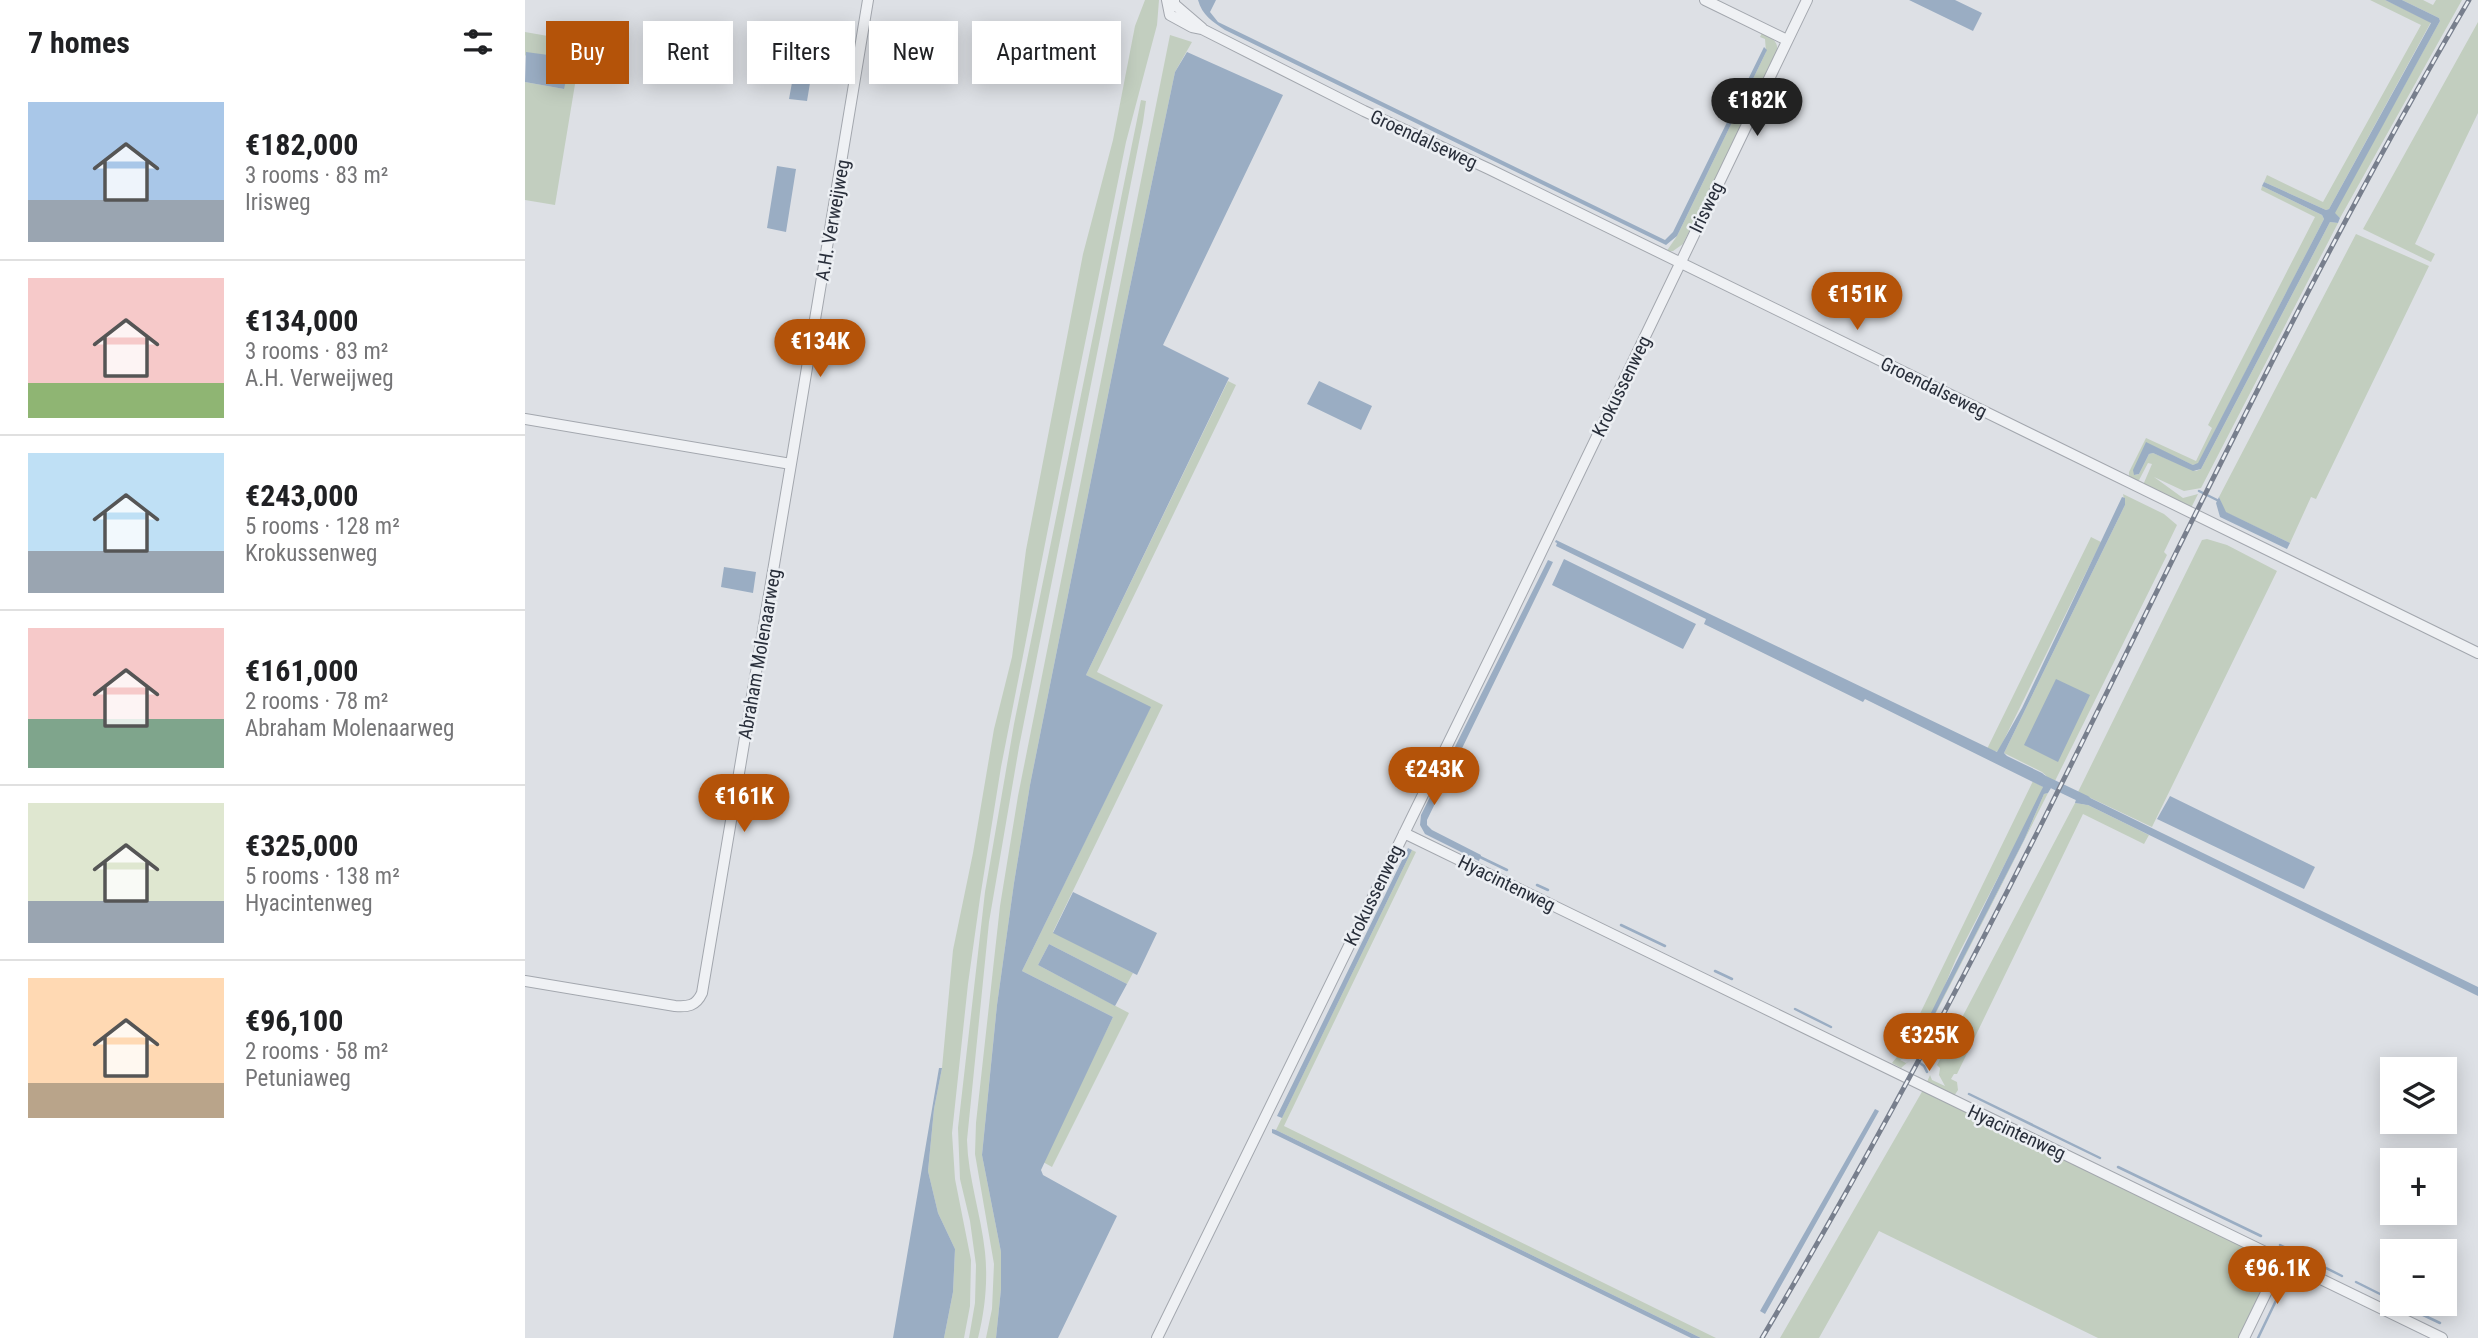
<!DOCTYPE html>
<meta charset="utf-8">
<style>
body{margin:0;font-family:"Roboto Condensed",sans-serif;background:#f6f6f6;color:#202124;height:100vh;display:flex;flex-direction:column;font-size:26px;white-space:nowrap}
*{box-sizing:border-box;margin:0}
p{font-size:23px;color:#757577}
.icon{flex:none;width:38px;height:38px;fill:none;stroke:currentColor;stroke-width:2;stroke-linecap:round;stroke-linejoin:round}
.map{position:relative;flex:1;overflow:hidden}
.side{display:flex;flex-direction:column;background:#fff;width:525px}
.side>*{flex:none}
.banner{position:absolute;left:21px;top:21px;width:665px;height:63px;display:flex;gap:14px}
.fabs{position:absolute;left:1855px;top:1057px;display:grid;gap:14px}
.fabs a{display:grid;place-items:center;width:77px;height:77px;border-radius:0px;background:#fff;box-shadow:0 4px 18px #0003;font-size:35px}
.price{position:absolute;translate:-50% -60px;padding:0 16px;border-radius:24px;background:#b45309;color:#fff;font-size:23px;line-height:46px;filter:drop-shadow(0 2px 4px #0008)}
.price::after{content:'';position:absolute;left:50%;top:42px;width:21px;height:16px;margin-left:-10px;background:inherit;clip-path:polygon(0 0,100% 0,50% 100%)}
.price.selected{background:#222;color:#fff}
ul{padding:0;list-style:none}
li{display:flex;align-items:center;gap:21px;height:175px;padding:0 28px}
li+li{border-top:2px solid #e0e0e0}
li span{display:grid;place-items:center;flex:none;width:196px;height:140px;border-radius:0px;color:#555}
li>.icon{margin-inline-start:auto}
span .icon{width:84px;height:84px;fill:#fffc;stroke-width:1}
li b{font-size:30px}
h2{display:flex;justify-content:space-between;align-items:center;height:84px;padding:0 28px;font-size:30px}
.chip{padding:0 24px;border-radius:0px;background:#fff;box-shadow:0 4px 18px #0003;font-size:24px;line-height:63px}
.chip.selected{background:#b45309;color:#fff}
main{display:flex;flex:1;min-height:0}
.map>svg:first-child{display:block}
</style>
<main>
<section class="side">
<h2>7 homes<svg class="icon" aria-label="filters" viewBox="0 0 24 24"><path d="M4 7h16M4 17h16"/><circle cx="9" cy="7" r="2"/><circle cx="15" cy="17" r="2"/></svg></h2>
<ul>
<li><span style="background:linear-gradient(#a9c7e8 70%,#9aa5b1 0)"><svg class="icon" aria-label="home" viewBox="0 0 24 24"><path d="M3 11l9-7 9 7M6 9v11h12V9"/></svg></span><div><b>€182,000</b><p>3 rooms · 83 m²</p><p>Irisweg</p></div></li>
<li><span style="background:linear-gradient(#f6c9c9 75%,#8fb573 0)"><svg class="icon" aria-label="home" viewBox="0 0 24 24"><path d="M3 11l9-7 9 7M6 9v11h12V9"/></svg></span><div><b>€134,000</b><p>3 rooms · 83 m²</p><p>A.H. Verweijweg</p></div></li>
<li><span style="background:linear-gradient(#bfe0f5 70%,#9aa5b1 0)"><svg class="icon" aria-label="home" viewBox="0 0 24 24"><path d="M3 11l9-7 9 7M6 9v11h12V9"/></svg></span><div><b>€243,000</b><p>5 rooms · 128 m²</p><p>Krokussenweg</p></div></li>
<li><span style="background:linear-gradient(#f6c9c9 65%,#7fa58c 0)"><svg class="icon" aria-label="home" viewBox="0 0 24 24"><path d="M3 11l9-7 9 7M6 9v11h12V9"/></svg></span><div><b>€161,000</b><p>2 rooms · 78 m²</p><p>Abraham Molenaarweg</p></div></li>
<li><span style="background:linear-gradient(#dfe7d0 70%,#9aa5b1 0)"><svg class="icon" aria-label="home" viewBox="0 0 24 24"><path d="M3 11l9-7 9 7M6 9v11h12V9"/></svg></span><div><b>€325,000</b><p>5 rooms · 138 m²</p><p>Hyacintenweg</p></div></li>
<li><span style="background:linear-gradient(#ffd9b3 75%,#b9a48a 0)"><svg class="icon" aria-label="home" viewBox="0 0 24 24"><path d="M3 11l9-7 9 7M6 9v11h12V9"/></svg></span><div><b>€96,100</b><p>2 rooms · 58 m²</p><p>Petuniaweg</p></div></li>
</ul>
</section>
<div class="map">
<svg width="1953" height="1338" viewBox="0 0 1953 1338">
<rect width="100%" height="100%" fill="#dde0e5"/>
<path fill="#c2cebf" d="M 620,0 L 634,0 L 632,25 L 601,142 L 549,397 L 476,767 L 455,898 L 443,984 L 427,1133 L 430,1179 L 446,1260 L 445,1306 L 439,1338 L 419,1338 L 428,1292 L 430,1249 L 413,1213 L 403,1171 L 409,1109 L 417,1068 L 428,950 L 448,853 L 469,729 L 487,657 L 501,550 L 558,254 L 588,140 L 610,26 Z
M 1845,0 L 1860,0 L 1906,22 L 1804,209 L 1801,210 L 1739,182 L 1742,175 L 1798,202 L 1896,25 Z
M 1877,0 L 1898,0 L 1908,5 L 1911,0 L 1937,0 L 1815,218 L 1809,213 L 1915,21 L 1914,18 Z
M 1953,22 L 1953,113 L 1890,244 L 1910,254 L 1906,262 L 1838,229 Z
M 0,32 L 57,42 L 30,205 L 0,200 L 0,82 L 39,89 L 0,55 Z
M 1237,33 C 1247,38 1254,41 1252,53 L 1158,244 L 1148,251 L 1141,252 L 1152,236 L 1241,52 L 1240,39 L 1235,37 Z
M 645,35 L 667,42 L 650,72 L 598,320 L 505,785 L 489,883 L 472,1005 L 457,1155 L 476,1252 L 476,1289 L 471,1338 L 461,1338 L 467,1309 L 469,1264 L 450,1154 L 451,1123 L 475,906 L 493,796 Z
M 616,100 L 621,101 L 618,122 L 494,747 L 464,922 L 442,1140 C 443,1178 456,1214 460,1252 C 463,1281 460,1310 453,1338 L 444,1338 L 450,1303 L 451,1265 L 445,1221 L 435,1179 L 433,1128 L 460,892 L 489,724 Z
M 1737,186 L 1797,215 L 1799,219 L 1673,464 L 1668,465 L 1621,443 L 1609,475 L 1614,474 L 1624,454 L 1628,453 L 1671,471 L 1676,469 L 1805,222 L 1813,223 L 1676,488 L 1659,491 L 1629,477 L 1658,498 L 1673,494 L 1666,508 L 1618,485 L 1627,464 L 1623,463 L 1613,482 L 1604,479 L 1604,472 L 1621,438 L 1671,461 L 1687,428 L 1683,425 L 1790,217 L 1736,190 Z
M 1831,234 L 1904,266 L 1791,499 L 1786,497 L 1765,543 L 1700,512 L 1694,497 Z
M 703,381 L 711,385 L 572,672 L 638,705 L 528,932 L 608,973 L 602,984 L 524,944 L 513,965 L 604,1013 L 527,1167 L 518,1162 L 588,1017 L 497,971 L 625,708 L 561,675 Z
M 1598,494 L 1639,514 L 1652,525 L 1639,552 L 1642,555 L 1529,783 L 1517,772 L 1479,753 L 1600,505 Z
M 1566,537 L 1576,542 L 1476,746 L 1473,752 L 1462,749 Z
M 1682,539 L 1702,545 L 1752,571 L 1627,827 L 1553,792 L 1677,540 Z
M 1508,781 L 1518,787 L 1517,792 L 1431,959 L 1401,1030 L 1499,840 L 1519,794 L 1523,793 L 1404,1030 L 1387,1053 L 1375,1060 L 1381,1063 L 1384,1061 L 1376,1068 L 1367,1063 L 1394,1030 L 1389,1026 Z
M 1550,803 L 1563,805 L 1624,835 L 1619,844 L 1558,814 L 1432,1074 L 1429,1074 L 1426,1079 L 1432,1082 L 1433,1090 L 1429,1096 L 1402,1082 L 1405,1075 L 1407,1080 L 1420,1086 L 1414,1075 L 1415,1068 L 1412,1065 Z
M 887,850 L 891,852 L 759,1126 L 1191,1338 L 1176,1338 L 751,1130 Z
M 1398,1090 L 1747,1261 L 1750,1268 L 1717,1338 L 1573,1338 L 1354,1231 L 1294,1338 L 1255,1338 Z"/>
<path fill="#9aadc3" d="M 673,0 L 691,0 L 685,12 L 693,22 L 726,38 L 1140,240 L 1148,232 L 1239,47 L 1242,50 L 1152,236 L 1141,245 L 700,30 C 688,22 677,15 673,0 Z
M 1384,0 L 1430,0 L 1457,13 L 1448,31 Z
M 1860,0 L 1877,0 L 1914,18 L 1915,21 L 1810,213 L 1815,218 L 1813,223 L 1805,222 L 1676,469 L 1668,471 L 1628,453 L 1624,454 L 1614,474 L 1609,475 L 1608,470 L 1621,442 L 1668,465 L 1673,463 L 1799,219 L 1797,215 L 1737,186 L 1739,182 L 1801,210 L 1804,209 L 1906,23 Z
M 276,33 L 293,35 L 282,101 L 264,99 Z
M 1,52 L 46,58 L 39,89 L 0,82 Z
M 662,52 L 758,95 L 638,345 L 704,378 L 561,675 L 626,707 L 497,971 L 588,1017 L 516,1170 L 518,1175 L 592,1216 L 533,1338 L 471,1338 L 476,1289 L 476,1252 L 457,1155 L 472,1005 L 489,883 L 505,785 L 598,320 L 650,72 Z
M 252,166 L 271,169 L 261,232 L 242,228 Z
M 794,381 L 847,406 L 836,430 L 782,404 Z
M 1597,497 L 1600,498 L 1600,505 L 1479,753 L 1482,756 L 1517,773 L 1529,783 L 1523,793 L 1519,794 L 1499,840 L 1401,1031 L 1398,1029 L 1518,787 L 1342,700 L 1340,699 L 1338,702 L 1179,624 L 1181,619 L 1031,546 L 1032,543 L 1030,542 L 1031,540 L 1472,752 L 1497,708 Z
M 1694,497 L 1701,512 L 1765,543 L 1762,549 L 1695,517 L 1691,503 Z
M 1039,559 L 1171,624 L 1158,649 L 1027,585 Z
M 1023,560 L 1028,562 L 902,820 L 902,825 L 907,830 L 956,855 L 954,861 L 900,834 L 895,825 L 896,815 Z
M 199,567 L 231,572 L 228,593 L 196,587 Z
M 1531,679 L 1565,695 L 1533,762 L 1499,745 Z
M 1553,792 L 1953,987 L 1953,996 L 1563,805 L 1550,803 Z
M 1645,796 L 1790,867 L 1779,889 L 1632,819 Z
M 883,848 L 887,850 L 757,1118 L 752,1116 Z
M 548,892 L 632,933 L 612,975 L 528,933 Z
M 524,944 L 602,984 L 590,1006 L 513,965 Z
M 414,1068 L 417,1068 L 409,1109 L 403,1171 L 413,1213 L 430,1249 L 428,1292 L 419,1338 L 368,1338 Z
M 1350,1109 L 1354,1111 L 1240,1314 L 1235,1311 Z
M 747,1129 L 751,1130 L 1176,1338 L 1166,1338 L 747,1133 Z"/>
<path fill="#dde0e5" d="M 1520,801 L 1502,842 L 1416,1011 L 1404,1033 L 1400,1034 Z"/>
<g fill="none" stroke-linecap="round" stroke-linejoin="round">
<path stroke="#9aadc3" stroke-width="2.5" d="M 1674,491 L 1692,500
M 955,857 L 982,870
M 1012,885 L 1023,890
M 1096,925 L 1140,946
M 1190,971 L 1207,979
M 1270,1009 L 1306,1027
M 1394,1055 L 1407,1061
M 1392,1061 L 1399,1066 L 1402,1072
M 1444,1094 L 1575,1158
M 1593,1167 L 1736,1236
M 1755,1245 L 1817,1276
M 1831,1282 L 1867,1300
M 1875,1304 L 1915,1323
M 1733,1338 L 1758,1286"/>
<path stroke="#9aadc3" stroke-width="9" d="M 1517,779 L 1561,800"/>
<defs>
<path id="minor" d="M 642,0 L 645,15 L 667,27 L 677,29 L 839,111 L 964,169 L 1953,653
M 649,0 L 649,4 L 677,28
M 1180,0 L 1262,40
M 0,419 L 266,464 L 343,0
M 879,833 L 1917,1338
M 0,981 L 150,1006 C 163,1007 171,1006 177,993 L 266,464
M 632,1338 L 985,617 L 1282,0
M 1719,1338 L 1757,1260"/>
</defs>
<use href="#minor" stroke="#a3a7ae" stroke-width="12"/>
<use href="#minor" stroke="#eff1f4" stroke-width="10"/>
<defs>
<path id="rail" d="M 1237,1338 C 1338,1168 1431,994 1520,817 C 1657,543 1788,265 1944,0"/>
</defs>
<use href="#rail" stroke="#787f8d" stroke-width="5"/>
<use href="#rail" stroke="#eceff3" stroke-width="2.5" stroke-dasharray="8" stroke-linecap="butt"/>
</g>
<g text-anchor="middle" stroke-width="5" stroke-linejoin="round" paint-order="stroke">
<g font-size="19" fill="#282e3a" stroke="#eceff3">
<text transform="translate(899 139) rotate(25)" y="7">Groendalseweg</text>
<text transform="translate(1181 207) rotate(-64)" y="7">Irisweg</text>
<text transform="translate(307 220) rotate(-80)" y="7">A.H. Verweijweg</text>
<text transform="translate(1096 386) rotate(-64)" y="7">Krokussenweg</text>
<text transform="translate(1409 387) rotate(26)" y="7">Groendalseweg</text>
<text transform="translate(234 654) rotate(-80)" y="7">Abraham Molenaarweg</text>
<text transform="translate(982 883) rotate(26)" y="7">Hyacintenweg</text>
<text transform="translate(848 895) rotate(-64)" y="7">Krokussenweg</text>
<text transform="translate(1492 1132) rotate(25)" y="7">Hyacintenweg</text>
</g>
</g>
</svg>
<div class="fabs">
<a><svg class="icon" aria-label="layers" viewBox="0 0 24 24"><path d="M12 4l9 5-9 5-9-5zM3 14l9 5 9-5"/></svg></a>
<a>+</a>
<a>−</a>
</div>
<b class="price selected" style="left:1232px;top:138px">€182K</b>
<b class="price" style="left:1332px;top:332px">€151K</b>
<b class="price" style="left:295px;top:379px">€134K</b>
<b class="price" style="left:909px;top:807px">€243K</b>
<b class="price" style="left:219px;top:834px">€161K</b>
<b class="price" style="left:1404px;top:1073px">€325K</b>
<b class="price" style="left:1752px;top:1306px">€96.1K</b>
<div class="banner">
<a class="chip selected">Buy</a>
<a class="chip">Rent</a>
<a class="chip">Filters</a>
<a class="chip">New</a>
<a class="chip">Apartment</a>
</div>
</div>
</main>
